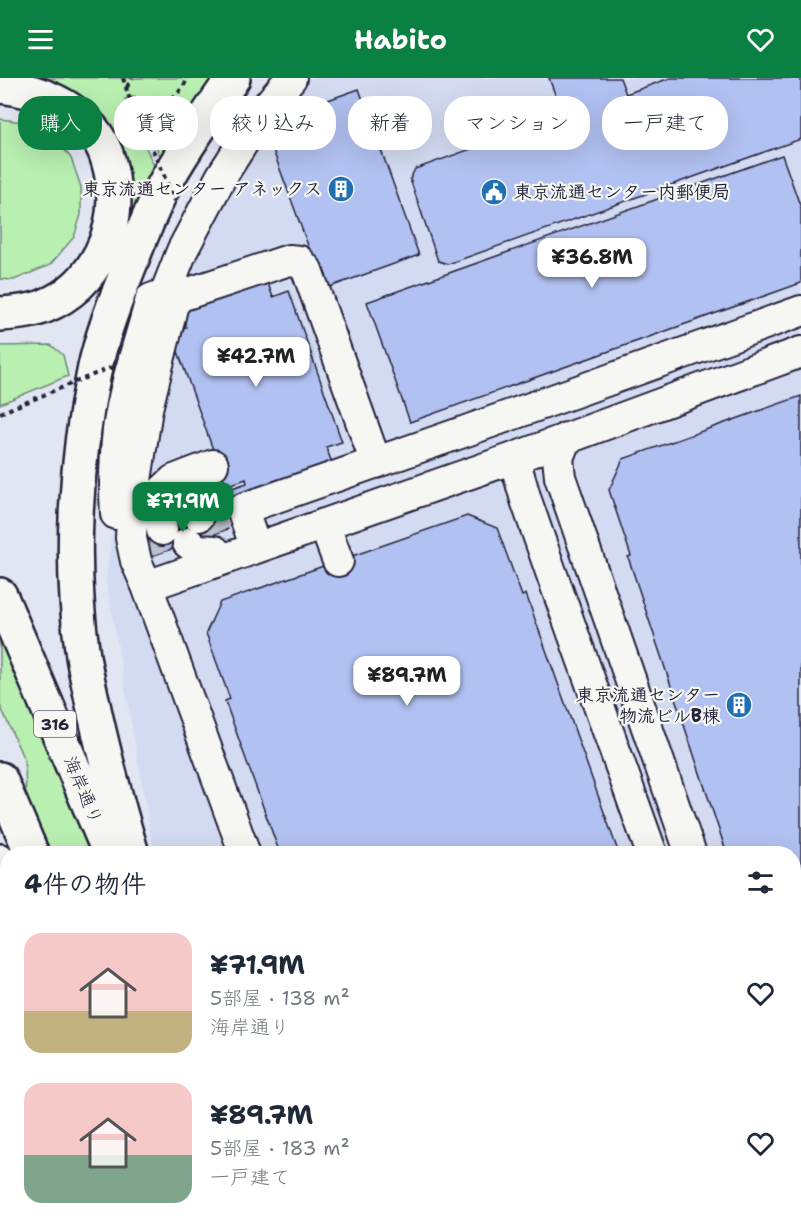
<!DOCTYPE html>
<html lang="ja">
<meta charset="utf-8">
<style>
body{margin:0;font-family:"Shantell Sans","Klee One",sans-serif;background:#f2f2f3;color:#1f2937;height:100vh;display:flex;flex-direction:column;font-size:22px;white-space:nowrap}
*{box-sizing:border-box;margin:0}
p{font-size:20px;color:#747a83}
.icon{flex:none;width:33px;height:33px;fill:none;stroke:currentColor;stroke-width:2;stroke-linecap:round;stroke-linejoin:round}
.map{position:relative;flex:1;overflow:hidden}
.side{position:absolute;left:0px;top:768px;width:801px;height:386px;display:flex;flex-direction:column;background:#fff;border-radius:24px 24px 0 0;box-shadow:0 6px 24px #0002}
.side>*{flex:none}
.hud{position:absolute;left:18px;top:18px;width:765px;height:54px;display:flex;gap:12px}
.price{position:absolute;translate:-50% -51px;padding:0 14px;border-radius:12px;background:#fff;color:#222;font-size:20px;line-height:39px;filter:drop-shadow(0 2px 3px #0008)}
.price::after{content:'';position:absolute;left:50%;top:36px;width:18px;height:14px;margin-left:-9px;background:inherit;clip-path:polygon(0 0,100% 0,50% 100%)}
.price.selected{background:#0b8043;color:#fff}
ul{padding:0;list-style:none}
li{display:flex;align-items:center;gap:18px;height:150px;padding:0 24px}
li span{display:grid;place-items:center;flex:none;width:168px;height:120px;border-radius:18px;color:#555}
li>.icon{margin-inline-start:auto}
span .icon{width:72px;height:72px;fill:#fffc;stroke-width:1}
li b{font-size:26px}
h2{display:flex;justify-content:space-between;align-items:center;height:72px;padding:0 24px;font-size:26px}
.chip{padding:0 21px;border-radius:24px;background:#fff;box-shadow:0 6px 24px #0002;font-size:21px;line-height:54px}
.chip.selected{background:#0b8043;color:#fff}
header{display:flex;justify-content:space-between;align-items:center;height:78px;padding:0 24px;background:#0b8043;color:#fff;font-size:27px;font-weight:700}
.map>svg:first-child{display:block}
</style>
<header><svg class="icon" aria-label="menu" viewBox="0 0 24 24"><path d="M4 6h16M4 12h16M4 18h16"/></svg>Habito<svg class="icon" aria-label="heart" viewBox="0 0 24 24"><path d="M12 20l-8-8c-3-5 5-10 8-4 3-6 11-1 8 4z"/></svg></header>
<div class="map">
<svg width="801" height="1153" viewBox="0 0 801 1153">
<rect width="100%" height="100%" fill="#e1e6f2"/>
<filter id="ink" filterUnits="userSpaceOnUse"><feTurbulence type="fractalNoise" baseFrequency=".0167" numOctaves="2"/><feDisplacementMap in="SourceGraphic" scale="12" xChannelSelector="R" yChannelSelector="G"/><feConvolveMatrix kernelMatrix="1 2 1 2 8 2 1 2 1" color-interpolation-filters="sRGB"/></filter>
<g filter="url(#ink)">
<path fill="#d3dbf2" d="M 274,0 L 801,0 L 801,1153 L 314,1153 L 311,1146 L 794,1146 L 794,776 L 156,775 L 153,769 L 106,502 L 124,351 L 155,221 Z"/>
<path fill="#b9efb1" stroke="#6e8876" stroke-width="1.5" d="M 0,0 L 218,0 L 164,87 L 134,18 L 125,21 L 154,88 L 122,159 L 118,87 Z
M 0,41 L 23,44 L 38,50 L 61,67 L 71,80 L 81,109 L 81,137 L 74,159 L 50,187 L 14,202 L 0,201 Z
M 51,267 L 63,277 L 68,298 L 0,326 L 0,268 Z
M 0,562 L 90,775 L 48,775 L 26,723 L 25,684 L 0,627 Z
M 0,823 L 7,841 L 7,909 L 0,891 Z"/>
<path fill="#b1c1f1" stroke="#22223b" stroke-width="1.5" d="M 549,0 L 620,0 L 626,16 L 670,0 L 801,0 L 801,61 L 448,186 L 438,183 L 410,101 L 415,91 L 563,38 Z
M 359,11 L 419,177 L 324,211 L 263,45 Z
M 782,77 L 801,130 L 801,205 L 410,344 L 367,224 Z
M 267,203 L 273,219 L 289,213 L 342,364 L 326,369 L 332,385 L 229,421 L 226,412 L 247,405 L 246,401 L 226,408 L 171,254 L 186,249 L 180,233 Z
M 801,318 L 801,999 L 794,976 L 794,776 L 727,776 L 628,479 L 631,478 L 609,412 L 623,381 Z
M 221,431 L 228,451 L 146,480 L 139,459 Z
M 467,438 L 497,450 L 522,518 L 526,516 L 619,776 L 280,776 L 225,623 L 230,621 L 206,555 L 220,524 Z
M 413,1146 L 751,1146 L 754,1153 L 415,1153 Z"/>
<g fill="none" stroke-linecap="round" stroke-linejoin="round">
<path stroke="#bbbfcd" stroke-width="30" stroke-dasharray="30 15" stroke-linecap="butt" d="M 213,433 L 221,453
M 183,444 L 188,465
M 147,457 L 154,477"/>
<defs>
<path id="minor" d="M 165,216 L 182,173 L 221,99 L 263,33 L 291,0
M 566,360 L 558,380 L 560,399 L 691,776
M 514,380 L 526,422 L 551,494 L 652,776
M 199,409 L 195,422 L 199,438
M 116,436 C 114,408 115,380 118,352 C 124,308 140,263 151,221 L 165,216 L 173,226
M 324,446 L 338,483
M 162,452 L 158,417 L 174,402 L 213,387
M 188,465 L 198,472 L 215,473 L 218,483
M 256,470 L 242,431 L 466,353 L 801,233
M 147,508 L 136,483 L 131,460 L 133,422 L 147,331 L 173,226 L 180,218 L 289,182 L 299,183 L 307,192 L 376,385
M 245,776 L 147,508 L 514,380 L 801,274
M 0,1017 L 8,1015
M 794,1070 L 801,1090
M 381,1146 L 384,1153
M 784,1146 L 787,1153"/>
<path id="major" d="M 0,8 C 32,12 64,22 87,46 C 101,60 109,80 112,99 C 121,151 96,207 45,228 C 31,234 15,235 0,236
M 0,517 L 110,776
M 132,776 C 117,725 103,674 92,622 C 89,607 85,592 83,578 C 69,484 75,382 95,289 C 102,258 113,228 125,199 C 137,168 149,137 164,107 C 184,70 209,35 233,0
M 0,953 L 8,972
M 274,1146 L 277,1153"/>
<path id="highway" d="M 0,701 L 32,776
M 0,783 L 8,801
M 82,1146 L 86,1153
M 153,1146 L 156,1153
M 187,1146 L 190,1153
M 252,1146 L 253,1153"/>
</defs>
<use href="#minor" stroke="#22223b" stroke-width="34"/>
<use href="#major" stroke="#22223b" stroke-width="38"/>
<use href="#highway" stroke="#22223b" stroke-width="38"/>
<path stroke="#22223b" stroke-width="4" stroke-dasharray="4.5 4.5" stroke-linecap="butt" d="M 123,0 L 129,19 L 142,47
M 127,9 L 132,0
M 165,27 C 173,19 184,12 187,0
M 306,1146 L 309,1153"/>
<use href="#minor" stroke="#f6f6f2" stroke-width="30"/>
<use href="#major" stroke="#f6f6f2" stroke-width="33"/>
<use href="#highway" stroke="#f6f6f2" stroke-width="33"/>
<path stroke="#22223b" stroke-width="4" stroke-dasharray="4.5 4.5" stroke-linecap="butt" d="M 142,47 L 175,123
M 0,335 L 112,289
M 249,1153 L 266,1146"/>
</g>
</g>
<defs>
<symbol id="building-disc" viewBox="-11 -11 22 22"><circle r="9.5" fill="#1f6fb2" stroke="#f6f6f2"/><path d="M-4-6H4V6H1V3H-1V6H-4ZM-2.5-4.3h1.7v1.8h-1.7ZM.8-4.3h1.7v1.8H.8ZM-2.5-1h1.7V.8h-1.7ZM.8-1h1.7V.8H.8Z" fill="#fff"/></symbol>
<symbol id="civic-disc" viewBox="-11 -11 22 22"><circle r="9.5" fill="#1f6fb2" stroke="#f6f6f2"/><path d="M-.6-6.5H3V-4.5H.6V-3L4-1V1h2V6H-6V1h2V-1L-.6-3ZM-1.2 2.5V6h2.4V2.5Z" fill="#fff"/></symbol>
</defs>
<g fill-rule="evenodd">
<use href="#building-disc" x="326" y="96" width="30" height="30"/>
<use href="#civic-disc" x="479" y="99" width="30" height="30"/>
<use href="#building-disc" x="724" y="612" width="30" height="30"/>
</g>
<g text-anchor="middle" stroke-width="4.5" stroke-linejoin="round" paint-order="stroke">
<rect fill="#f6f6f2" stroke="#626272" stroke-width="1.5" x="34" y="633" width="42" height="26" rx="4.5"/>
<g font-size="16" font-weight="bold" fill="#22223b">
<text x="55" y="652">316</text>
</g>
<g font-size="18" font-weight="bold" fill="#22223b" stroke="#f6f6f2" text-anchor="end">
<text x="322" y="117">東京流通センター アネックス</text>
<text x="514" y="120" text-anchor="start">東京流通センター内郵便局</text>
<text x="720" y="623">東京流通センター<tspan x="720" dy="21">物流ビルB棟</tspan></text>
</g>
<g font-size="18" fill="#22223b" stroke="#f6f6f2">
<text transform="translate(83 712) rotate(67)" y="6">海岸通り</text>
</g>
</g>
</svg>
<b class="price" style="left:592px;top:211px">¥36.8M</b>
<b class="price" style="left:256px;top:310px">¥42.7M</b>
<b class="price selected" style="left:183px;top:455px">¥71.9M</b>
<b class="price" style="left:407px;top:629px">¥89.7M</b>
<div class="hud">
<a class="chip selected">購入</a>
<a class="chip">賃貸</a>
<a class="chip">絞り込み</a>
<a class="chip">新着</a>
<a class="chip">マンション</a>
<a class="chip">一戸建て</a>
</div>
<section class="side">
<h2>4件の物件<svg class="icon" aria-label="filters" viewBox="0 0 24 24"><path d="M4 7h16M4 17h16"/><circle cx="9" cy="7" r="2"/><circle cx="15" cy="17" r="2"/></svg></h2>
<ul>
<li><span style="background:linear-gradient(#f6c9c9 65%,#c2b280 0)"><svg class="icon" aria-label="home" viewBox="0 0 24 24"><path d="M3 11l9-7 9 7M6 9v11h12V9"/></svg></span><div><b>¥71.9M</b><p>5部屋 · 138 m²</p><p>海岸通り</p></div><svg class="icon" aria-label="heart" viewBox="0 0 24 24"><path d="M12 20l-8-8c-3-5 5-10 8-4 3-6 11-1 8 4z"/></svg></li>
<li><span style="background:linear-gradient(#f6c9c9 60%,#7fa58c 0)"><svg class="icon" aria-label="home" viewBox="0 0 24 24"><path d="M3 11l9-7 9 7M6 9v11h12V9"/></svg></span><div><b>¥89.7M</b><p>5部屋 · 183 m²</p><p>一戸建て</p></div><svg class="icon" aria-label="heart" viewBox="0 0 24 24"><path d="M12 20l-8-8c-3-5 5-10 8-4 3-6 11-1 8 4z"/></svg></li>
</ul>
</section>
</div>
